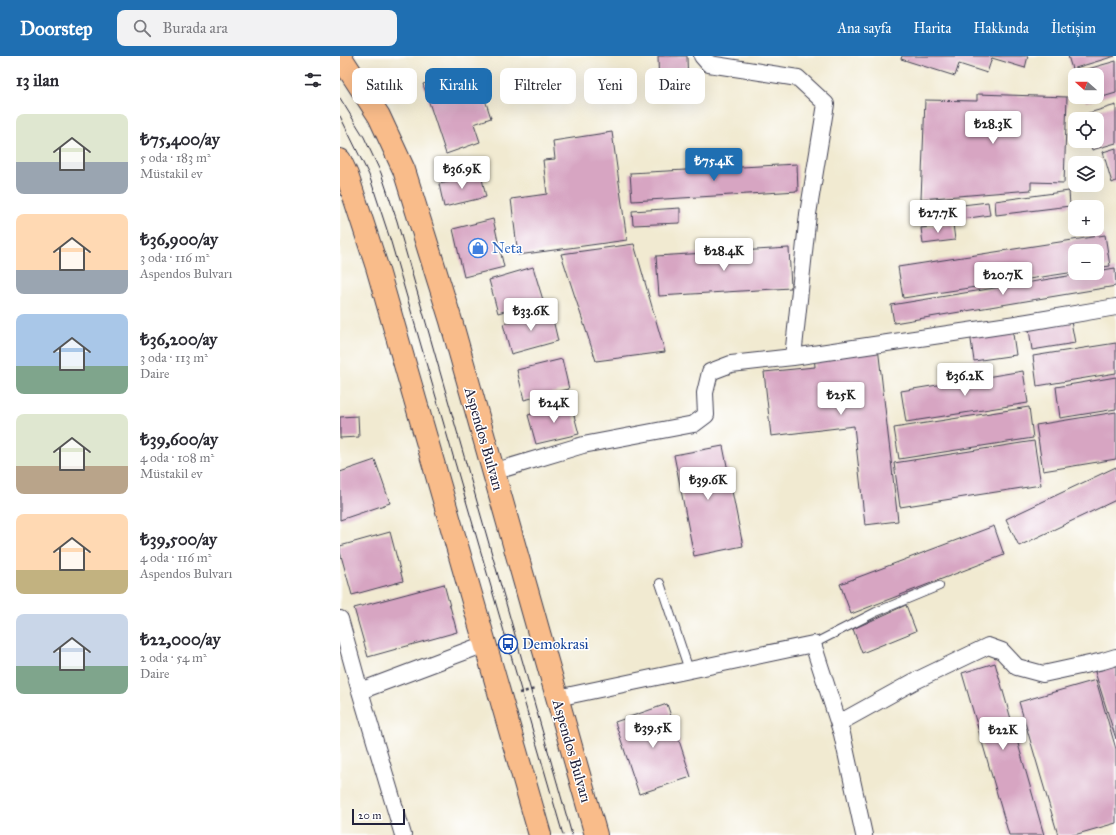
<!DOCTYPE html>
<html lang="tr">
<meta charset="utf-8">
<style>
body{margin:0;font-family:"IM FELL Great Primer",serif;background:#f2f2f3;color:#2b2b33;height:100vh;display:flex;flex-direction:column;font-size:15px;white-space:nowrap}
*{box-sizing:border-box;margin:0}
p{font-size:13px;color:#7c7c81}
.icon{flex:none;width:22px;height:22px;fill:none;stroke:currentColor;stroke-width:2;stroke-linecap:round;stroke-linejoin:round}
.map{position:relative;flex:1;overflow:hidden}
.side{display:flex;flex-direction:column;background:#fff;width:340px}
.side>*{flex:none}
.banner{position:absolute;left:12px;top:12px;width:380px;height:36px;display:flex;gap:8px}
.needle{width:26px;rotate:291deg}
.tools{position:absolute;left:728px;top:12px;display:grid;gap:8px}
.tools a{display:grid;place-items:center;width:36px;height:36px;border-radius:8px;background:#fff;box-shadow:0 4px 16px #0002;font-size:20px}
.scale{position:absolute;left:12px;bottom:10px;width:53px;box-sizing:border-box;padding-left:4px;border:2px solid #22223b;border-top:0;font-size:11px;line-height:14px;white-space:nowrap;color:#22223b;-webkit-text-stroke:3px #fff;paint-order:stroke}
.price{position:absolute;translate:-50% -34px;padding:0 9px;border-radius:4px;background:#fff;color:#222;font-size:13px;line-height:26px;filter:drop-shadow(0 1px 2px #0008)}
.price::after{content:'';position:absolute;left:50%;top:24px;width:12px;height:9px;margin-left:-6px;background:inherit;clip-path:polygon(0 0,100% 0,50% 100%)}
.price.on{background:#1f6fb2;color:#fff}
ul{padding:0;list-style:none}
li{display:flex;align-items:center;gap:12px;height:100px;padding:0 16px}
li span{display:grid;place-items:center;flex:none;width:112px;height:80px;border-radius:8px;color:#555}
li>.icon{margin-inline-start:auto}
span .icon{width:48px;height:48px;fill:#fffc;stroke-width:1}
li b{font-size:17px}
h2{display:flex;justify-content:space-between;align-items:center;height:48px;padding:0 16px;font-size:17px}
.tag{padding:0 14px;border-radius:8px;background:#fff;box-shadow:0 4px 16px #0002;font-size:14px;line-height:36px}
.tag.on{background:#1f6fb2;color:#fff}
header{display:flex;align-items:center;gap:24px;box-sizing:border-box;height:56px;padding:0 20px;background:#1f6fb2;color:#fff}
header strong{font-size:19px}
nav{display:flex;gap:22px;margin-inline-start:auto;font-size:14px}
.search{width:280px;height:36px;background:#f2f2f3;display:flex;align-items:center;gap:10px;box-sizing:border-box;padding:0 14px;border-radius:8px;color:#7c7c81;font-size:15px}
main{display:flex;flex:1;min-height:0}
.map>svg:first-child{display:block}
</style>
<header>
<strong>Doorstep</strong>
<div class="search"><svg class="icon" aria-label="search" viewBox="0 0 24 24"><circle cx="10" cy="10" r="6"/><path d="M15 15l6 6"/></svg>Burada ara</div>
<nav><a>Ana sayfa</a><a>Harita</a><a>Hakkında</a><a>İletişim</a></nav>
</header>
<main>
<section class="side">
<h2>13 ilan<svg class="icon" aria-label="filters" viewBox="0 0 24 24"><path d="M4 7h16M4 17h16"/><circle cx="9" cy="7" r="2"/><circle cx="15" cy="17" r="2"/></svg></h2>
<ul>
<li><span style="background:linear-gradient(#dfe7d0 60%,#9aa5b1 0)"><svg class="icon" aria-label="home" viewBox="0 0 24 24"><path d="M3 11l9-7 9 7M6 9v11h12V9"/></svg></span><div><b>₺75,400/ay</b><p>5 oda · 183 m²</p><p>Müstakil ev</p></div></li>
<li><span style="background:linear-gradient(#ffd9b3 70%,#9aa5b1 0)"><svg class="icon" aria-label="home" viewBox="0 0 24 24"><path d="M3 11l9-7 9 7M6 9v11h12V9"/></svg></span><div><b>₺36,900/ay</b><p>3 oda · 116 m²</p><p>Aspendos Bulvarı</p></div></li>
<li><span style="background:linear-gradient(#a9c7e8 65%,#7fa58c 0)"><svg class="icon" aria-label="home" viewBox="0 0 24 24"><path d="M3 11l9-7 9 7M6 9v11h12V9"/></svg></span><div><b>₺36,200/ay</b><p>3 oda · 113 m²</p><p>Daire</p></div></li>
<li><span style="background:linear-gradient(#dfe7d0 65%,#b9a48a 0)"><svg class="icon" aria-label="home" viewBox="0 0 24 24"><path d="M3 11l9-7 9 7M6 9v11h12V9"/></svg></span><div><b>₺39,600/ay</b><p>4 oda · 108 m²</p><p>Müstakil ev</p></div></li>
<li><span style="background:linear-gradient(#ffd9b3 70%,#c2b280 0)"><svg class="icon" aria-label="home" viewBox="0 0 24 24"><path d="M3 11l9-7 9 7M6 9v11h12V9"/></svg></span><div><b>₺39,500/ay</b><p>4 oda · 116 m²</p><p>Aspendos Bulvarı</p></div></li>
<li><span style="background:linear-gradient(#c9d6e8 65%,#7fa58c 0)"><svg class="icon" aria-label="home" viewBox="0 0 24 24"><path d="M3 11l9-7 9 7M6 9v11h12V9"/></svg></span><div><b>₺22,000/ay</b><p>2 oda · 54 m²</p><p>Daire</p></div></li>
</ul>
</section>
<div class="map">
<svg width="776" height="779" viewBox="0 0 776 779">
<rect width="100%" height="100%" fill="#fff"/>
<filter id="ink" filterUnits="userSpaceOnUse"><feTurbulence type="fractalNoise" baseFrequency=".025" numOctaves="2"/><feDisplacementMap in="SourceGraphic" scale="8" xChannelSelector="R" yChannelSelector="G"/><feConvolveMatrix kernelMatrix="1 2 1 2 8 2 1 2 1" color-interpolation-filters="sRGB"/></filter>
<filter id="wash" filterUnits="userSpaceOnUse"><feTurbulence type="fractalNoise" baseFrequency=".012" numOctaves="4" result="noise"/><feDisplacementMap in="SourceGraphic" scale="16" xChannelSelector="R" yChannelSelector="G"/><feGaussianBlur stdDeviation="0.9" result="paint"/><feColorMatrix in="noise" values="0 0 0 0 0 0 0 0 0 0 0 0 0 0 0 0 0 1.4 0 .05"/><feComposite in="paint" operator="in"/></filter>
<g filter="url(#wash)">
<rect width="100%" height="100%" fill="#f1ead1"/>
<g id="blocks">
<path fill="#d7a5c2" d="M 318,0 L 347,0 L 348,34 L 319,35 Z
M 562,0 L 688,0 L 685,12 L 652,2 L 647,17 L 619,8 L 615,20 L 561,3 Z
M 728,0 L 775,0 L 732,13 Z
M 776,5 L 776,37 L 746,46 L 745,41 L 757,41 L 757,19 L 738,19 L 737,16 Z
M 117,17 L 122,31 L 139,25 L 151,62 L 134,68 L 140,86 L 106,98 L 83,28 Z
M 637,38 L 727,41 L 724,127 L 691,126 L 691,134 L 581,143 L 585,44 L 637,45 Z
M 776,49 L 776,87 L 752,94 L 750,85 L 757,85 L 757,63 L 743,63 L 742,59 Z
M 272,76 L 287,184 L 178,199 L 171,143 L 207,138 L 203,104 L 215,103 L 213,85 Z
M 776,92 L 776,125 L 772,127 L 763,96 Z
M 457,108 L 458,135 L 292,145 L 290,117 Z
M 141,118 L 146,141 L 104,151 L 99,128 Z
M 729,135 L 730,150 L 656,159 L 655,145 Z
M 648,146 L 650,159 L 615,164 L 614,150 Z
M 340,152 L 340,167 L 293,169 L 292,155 Z
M 153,163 L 164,211 L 124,221 L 113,173 Z
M 613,168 L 615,184 L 583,188 L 581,172 Z
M 765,179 L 770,210 L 757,212 L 757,195 L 735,195 L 735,216 L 563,242 L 558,211 Z
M 294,188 L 325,296 L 256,305 L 221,198 Z
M 449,192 L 451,232 L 319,240 L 316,200 Z
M 193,211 L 203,244 L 158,257 L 149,224 Z
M 775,212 L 776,230 L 554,267 L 551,249 L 746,217 L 757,217 L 757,215 Z
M 211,255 L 218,285 L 171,298 L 163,268 Z
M 730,260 L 735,287 L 692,294 L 688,266 Z
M 672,271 L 676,299 L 634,305 L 630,277 Z
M 776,287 L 776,317 L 697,330 L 693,300 Z
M 538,291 L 558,465 L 525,469 L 514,370 L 431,380 L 424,316 L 475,311 L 474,298 Z
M 222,303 L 229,333 L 184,344 L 177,314 Z
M 683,315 L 688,347 L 566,366 L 561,335 Z
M 776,321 L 776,353 L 720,362 L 716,331 Z
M 231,348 L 239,378 L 196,388 L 188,359 Z
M 689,351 L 693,382 L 559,403 L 554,372 Z
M 776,356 L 776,403 L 703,415 L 696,369 Z
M 18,360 L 19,381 L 0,382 L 0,361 Z
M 694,385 L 701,429 L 560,451 L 554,407 Z
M 383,390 L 403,490 L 354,500 L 334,399 Z
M 35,404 L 50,447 L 0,464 L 0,416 Z
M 776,411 L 776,444 L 679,490 L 666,463 Z
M 654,470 L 664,499 L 511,558 L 500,528 Z
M 50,476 L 63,525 L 12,539 L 0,496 L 0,490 Z
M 104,528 L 117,576 L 28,601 L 14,552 Z
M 566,549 L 576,575 L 522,597 L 513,573 Z
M 655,607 L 704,779 L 669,779 L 622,617 Z
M 776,609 L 776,683 L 755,616 Z
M 756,624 L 776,693 L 776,767 L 734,779 L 718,779 L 679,646 Z
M 327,648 L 351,721 L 299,738 L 275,666 Z"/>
</g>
</g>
<g filter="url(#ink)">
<use href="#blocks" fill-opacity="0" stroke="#414052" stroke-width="1"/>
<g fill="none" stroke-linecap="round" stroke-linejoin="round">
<defs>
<path id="lane" d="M 320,527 L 349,614
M 473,588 L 536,556 L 599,530"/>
<path id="street" d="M 453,301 L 688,266 L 776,251
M 153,416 L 243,389 L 354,368 L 366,359 L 365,337 L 370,316 L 391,308 L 453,301 L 468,158 L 486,48 L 458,22 L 369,8 L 362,0
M 0,563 L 20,635 L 145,588
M 20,635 L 63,779
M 217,642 L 473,588 L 502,678 L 524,779
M 499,667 L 573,626 L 648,590 L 662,595 L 677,611 L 703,618 L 763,605 L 776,601"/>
<path id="primary" d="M 0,0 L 39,60 L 64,114 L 111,265 L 256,779
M 0,104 L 7,119 L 37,211 L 200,779"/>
</defs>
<use href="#lane" stroke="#414052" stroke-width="10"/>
<use href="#street" stroke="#414052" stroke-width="18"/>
<use href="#primary" stroke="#414052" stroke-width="24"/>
<path stroke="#414052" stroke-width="2.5" stroke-dasharray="3 3" stroke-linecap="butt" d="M 179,637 L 195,633"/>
<use href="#lane" stroke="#fff" stroke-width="8"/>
<use href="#street" stroke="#fff" stroke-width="16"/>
<use href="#primary" stroke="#f9bc8a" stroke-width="22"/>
<path stroke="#22223b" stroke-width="1" d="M 0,42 L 24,81 L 41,117 L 57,165 L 232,779
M 0,60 L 29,119 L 51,186 L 223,779"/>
</g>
</g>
<defs>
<symbol id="shop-ring" viewBox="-11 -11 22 22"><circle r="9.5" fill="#fff" stroke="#3f7fe0" stroke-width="1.5"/><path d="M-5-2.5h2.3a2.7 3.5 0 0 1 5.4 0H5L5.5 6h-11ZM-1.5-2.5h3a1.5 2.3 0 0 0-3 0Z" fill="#3f7fe0"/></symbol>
<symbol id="bus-ring" viewBox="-11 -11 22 22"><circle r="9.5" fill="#fff" stroke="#1a4fb4" stroke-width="1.5"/><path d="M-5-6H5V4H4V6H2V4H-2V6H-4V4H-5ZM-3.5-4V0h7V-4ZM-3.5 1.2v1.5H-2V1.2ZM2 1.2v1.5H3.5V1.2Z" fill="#1a4fb4"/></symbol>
</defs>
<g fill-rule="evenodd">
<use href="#shop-ring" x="127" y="181" width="22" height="22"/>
<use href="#bus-ring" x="157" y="577" width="22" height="22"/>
</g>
<g text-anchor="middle" stroke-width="3" stroke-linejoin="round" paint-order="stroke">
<g font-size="15" fill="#366cbe" stroke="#fff" text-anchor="start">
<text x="152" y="197">Neta</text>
</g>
<g font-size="15" fill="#22223b" stroke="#fff">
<text transform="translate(144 383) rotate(74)" y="5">Aspendos Bulvarı</text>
<text transform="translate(232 695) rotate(74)" y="5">Aspendos Bulvarı</text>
</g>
<g font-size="15" fill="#164399" stroke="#fff" text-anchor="start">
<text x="182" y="593">Demokrasi</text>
</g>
</g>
</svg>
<div class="tools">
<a><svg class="needle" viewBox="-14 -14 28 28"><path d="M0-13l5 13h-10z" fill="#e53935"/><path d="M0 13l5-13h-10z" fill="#7c7c81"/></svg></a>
<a><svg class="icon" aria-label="locate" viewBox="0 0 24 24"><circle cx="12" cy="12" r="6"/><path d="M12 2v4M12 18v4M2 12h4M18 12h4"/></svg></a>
<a><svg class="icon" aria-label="layers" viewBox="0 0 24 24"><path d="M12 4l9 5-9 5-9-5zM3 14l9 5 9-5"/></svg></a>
<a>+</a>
<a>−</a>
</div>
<div class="scale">20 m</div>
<b class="price" style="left:653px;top:89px">₺28.3K</b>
<b class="price on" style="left:374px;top:126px">₺75.4K</b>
<b class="price" style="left:122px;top:134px">₺36.9K</b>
<b class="price" style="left:598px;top:178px">₺27.7K</b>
<b class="price" style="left:384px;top:216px">₺28.4K</b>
<b class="price" style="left:663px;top:240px">₺20.7K</b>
<b class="price" style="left:191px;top:276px">₺33.6K</b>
<b class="price" style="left:625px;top:341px">₺36.2K</b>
<b class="price" style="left:501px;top:360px">₺25K</b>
<b class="price" style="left:214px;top:368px">₺24K</b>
<b class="price" style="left:368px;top:445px">₺39.6K</b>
<b class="price" style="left:313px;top:693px">₺39.5K</b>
<b class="price" style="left:663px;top:695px">₺22K</b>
<div class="banner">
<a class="tag">Satılık</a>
<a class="tag on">Kiralık</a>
<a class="tag">Filtreler</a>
<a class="tag">Yeni</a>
<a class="tag">Daire</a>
</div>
</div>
</main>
